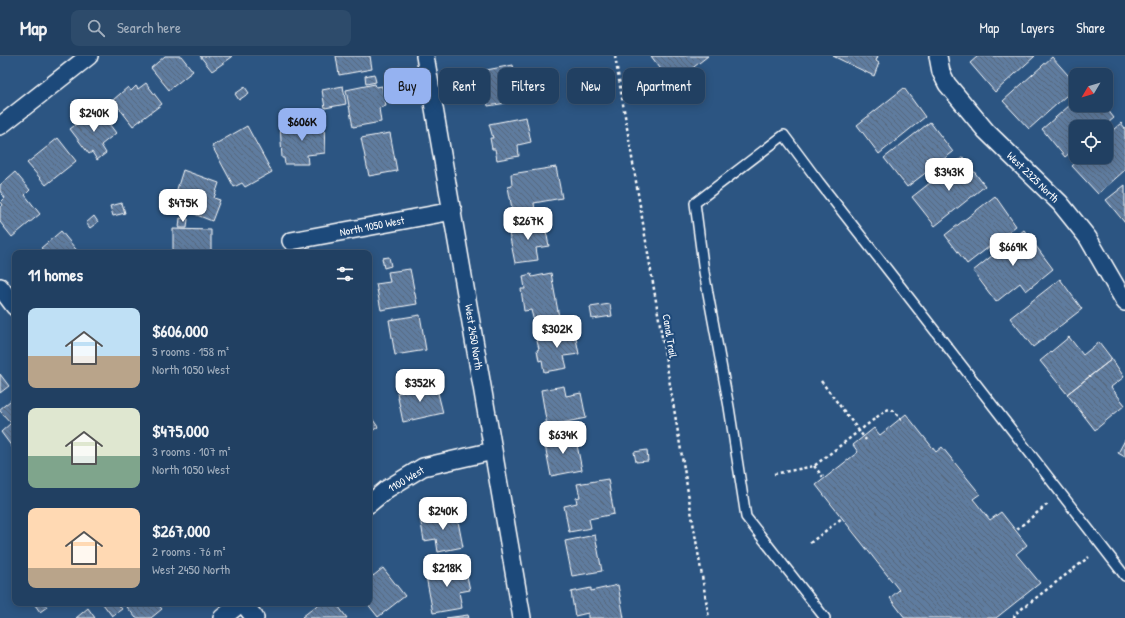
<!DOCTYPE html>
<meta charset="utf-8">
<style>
body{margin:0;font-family:"Patrick Hand",sans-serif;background:#2d4b6b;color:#f1f3f6;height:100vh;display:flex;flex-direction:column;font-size:15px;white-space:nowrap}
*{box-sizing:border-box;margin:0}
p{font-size:13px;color:#a2afbe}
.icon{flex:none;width:22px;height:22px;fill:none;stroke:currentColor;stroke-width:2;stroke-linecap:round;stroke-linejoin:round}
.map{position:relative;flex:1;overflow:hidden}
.side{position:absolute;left:12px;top:194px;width:360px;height:356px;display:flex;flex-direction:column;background:#214062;border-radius:8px;box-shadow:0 2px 10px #0003,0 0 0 1px #3e5977}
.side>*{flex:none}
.banner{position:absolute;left:384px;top:12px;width:380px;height:36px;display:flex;gap:8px}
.needle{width:26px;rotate:232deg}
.buttons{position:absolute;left:1069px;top:12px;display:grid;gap:8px}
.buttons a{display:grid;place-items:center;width:44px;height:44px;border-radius:8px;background:#214062;box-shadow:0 2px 10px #0003,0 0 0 1px #3e5977;font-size:20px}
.price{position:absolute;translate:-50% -34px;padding:0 9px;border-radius:8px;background:#fff;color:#222;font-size:13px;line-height:26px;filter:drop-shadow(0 1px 2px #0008)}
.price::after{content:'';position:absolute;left:50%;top:24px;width:12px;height:9px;margin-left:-6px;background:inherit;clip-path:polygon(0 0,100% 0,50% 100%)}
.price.on{background:#95b2f1;color:#111}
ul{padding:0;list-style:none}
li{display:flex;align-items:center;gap:12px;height:100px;padding:0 16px}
li span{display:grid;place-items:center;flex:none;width:112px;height:80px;border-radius:8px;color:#555}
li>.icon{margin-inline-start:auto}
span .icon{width:48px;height:48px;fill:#fffc;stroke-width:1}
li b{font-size:17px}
h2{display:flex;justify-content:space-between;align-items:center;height:48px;padding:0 16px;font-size:17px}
.pill{padding:0 14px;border-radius:8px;background:#214062;box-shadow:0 2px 10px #0003,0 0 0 1px #3e5977;font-size:14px;line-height:36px}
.pill.on{background:#95b2f1;color:#111}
header{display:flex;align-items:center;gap:24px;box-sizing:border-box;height:56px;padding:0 20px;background:#214062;border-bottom:1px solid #3e5977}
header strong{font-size:19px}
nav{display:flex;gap:22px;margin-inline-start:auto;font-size:14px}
.search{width:280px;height:36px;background:#2d4b6b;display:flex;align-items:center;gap:10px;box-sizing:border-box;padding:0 14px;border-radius:8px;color:#a2afbe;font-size:15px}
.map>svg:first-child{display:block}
</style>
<header>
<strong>Map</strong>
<div class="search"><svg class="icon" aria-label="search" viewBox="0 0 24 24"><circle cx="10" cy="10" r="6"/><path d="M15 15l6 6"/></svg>Search here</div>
<nav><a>Map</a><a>Layers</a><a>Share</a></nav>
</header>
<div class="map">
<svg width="1125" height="562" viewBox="0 0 1125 562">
<defs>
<pattern id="building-back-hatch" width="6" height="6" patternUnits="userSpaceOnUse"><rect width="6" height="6" fill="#5e7c9f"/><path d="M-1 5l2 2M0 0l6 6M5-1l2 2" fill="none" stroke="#56667a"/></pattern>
</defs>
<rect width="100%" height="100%" fill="#2c5582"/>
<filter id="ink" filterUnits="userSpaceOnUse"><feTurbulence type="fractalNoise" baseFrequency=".025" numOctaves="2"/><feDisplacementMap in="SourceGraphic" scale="8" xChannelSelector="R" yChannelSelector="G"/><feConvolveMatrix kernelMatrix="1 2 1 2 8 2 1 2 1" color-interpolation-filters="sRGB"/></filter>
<g filter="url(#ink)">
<path fill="url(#building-back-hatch)" stroke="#fff" d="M 165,0 L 181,0 L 193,15 L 169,34 L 151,12 Z
M 200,0 L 231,0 L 232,1 L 212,15 Z
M 336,0 L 370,0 L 372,13 L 339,19 Z
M 651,0 L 708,0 L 672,28 Z
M 833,0 L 878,0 L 876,5 L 879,7 L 874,20 Z
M 978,0 L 1035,0 L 995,36 L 970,7 Z
M 1052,1 L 1076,28 L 1076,31 L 1029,73 L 1003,45 Z
M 513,9 L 519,45 L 488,50 L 481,15 Z
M 374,18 L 376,26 L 366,28 L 365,20 Z
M 146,27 L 162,48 L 133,70 L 113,44 L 128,31 L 131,35 L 136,30 L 138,33 Z
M 375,28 L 376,31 L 382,30 L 386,50 L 379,52 L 381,66 L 353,71 L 346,34 Z
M 343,30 L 346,48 L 325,52 L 322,34 Z
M 245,31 L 249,37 L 239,44 L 235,38 Z
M 904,32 L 925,61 L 879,98 L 857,69 Z
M 1076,44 L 1076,49 L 1104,49 L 1114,62 L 1103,71 L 1076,71 L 1076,92 L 1065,101 L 1042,73 Z
M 97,52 L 116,77 L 101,89 L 106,97 L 97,104 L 92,96 L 89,98 L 70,73 Z
M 526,61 L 531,86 L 518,89 L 519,100 L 497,104 L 495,93 L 492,93 L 490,82 L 493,82 L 489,68 Z
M 307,66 L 307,68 L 324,67 L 325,97 L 307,99 L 308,108 L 285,108 L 284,102 L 282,102 L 280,68 Z
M 930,66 L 953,96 L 907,131 L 884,102 Z
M 1121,67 L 1125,72 L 1125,114 L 1098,138 L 1072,110 L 1082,101 L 1106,101 L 1106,80 Z
M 247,70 L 272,116 L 245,131 L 242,127 L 234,131 L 212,90 Z
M 390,77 L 397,115 L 369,120 L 361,82 Z
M 58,82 L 76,105 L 46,129 L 27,107 Z
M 963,101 L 985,130 L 935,170 L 912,141 Z
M 556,111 L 562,142 L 534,147 L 535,155 L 513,158 L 508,131 L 512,130 L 511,118 Z
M 183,114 L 219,127 L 214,142 L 220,144 L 212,165 L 172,149 Z
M 15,116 L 30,134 L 25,139 L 40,158 L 12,181 L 0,166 L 0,151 L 3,149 L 1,146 L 5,142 L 0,135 L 0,129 Z
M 1125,129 L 1125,167 L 1106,144 Z
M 995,140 L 1016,170 L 967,208 L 945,179 Z
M 122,147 L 125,157 L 113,160 L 110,150 Z
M 94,160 L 98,166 L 90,172 L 86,167 Z
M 180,162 L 188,163 L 187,172 L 179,172 Z
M 544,165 L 549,190 L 536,192 L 538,204 L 515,207 L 508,172 Z
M 173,173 L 211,174 L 211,197 L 173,197 Z
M 1024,174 L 1053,213 L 1026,235 L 1020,227 L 996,246 L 973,215 Z
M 61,175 L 79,197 L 47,197 L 41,192 Z
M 389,201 L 391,210 L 384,212 L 382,202 Z
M 410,213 L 417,248 L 381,254 L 376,228 L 390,226 L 388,216 Z
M 551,217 L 559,261 L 534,266 L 531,254 L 524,255 L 521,233 L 525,233 L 523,220 L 531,218 L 532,221 Z
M 1060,223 L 1082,253 L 1033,291 L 1010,262 Z
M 610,248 L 612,260 L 592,263 L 590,251 Z
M 420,259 L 426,294 L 395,299 L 389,264 Z
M 574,272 L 579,298 L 564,300 L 567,312 L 544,316 L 542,304 L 539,305 L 537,294 L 539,293 L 536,281 Z
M 1069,281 L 1083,299 L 1099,286 L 1112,303 L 1067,338 L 1040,305 Z
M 1112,303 L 1124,321 L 1111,331 L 1125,349 L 1095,374 L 1067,338 Z
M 0,318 L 9,330 L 0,337 Z
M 436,329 L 443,357 L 403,366 L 397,337 Z
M 564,330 L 566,340 L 581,337 L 586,362 L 547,370 L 541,334 Z
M 15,341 L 15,395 L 1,376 L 11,367 L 0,355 L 0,353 Z
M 369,358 L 378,371 L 369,377 Z
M 906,358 L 936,396 L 942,391 L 980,438 L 973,443 L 990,464 L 1001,456 L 1027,489 L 1016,498 L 1040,527 L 996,562 L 905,562 L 890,542 L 899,534 L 816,429 L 858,396 L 853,389 L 874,372 L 880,379 Z
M 575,379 L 582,414 L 551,420 L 544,384 Z
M 1125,384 L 1125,401 L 1118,397 Z
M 647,394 L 648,405 L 636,406 L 634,396 Z
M 608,423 L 614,458 L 589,463 L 591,472 L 569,476 L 564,450 L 577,447 L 576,442 L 580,441 L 577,428 Z
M 456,455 L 463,491 L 438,496 L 436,483 L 424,485 L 420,461 Z
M 595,479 L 602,515 L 572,520 L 565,485 Z
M 456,509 L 456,513 L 465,511 L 470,534 L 459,536 L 462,552 L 433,557 L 425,515 Z
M 383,512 L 405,540 L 378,561 L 367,547 L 369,547 L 369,514 L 373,520 Z
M 618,529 L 624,562 L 588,562 L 588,557 L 575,560 L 571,536 L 591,532 L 591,535 Z
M 38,547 L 44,547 L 47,551 L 40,556 L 35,549 Z
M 104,547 L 117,547 L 122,553 L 112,560 L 103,548 Z
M 132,547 L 157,547 L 162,553 L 151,562 L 136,562 L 127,551 Z
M 320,547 L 336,547 L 347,562 L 303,562 L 302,561 Z
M 88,552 L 95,562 L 76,562 Z
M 468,559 L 469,562 L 446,562 Z"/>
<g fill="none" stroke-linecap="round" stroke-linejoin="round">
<defs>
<path id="service" d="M 825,562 L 746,461 L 729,351 L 704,216 L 695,147 L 784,79 L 819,126 L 894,222 L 1125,520"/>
<path id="minor" d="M 425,0 L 522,562
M 938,0 L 941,16 L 947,28 L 986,75 L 1060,147 L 1088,182 L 1125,246
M 0,70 L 89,0
M 291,185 L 453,155
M 0,231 L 15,251
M 369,448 L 387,433 L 423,411 L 493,395
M 243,547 L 255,562
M 222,562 L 241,547"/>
</defs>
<use href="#service" stroke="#fff" stroke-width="12"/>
<use href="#minor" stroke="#fff" stroke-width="20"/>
<path stroke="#fff" stroke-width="2.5" stroke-dasharray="3 3" stroke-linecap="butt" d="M 615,0 L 709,562
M 821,325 L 866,384
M 814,410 L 823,421
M 774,418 L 814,410 L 886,354 L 890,353 L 894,355 L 904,367
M 1017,473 L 1048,448
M 810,487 L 842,462
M 1014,562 L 1015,558 L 1089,501"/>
<use href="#service" stroke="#1f4a7a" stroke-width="9"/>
<use href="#minor" stroke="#1f4a7a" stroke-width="17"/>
</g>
</g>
<g text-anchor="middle" stroke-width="4" stroke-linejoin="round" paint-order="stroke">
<g font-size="11" fill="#fff" stroke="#1f4a7a">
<text transform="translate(1033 121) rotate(44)" y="4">West 2325 North</text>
<text transform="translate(372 170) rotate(-11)" y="4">North 1050 West</text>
<text transform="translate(670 280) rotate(81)" y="4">Canal Trail</text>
<text transform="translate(474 281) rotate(81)" y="4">West 2450 North</text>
<text transform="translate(406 423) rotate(-31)" y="4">1100 West</text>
</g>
</g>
</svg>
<div class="buttons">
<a><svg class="needle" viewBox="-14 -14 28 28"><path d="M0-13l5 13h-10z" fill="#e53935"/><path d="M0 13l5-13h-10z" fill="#a2afbe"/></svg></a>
<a><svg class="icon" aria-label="locate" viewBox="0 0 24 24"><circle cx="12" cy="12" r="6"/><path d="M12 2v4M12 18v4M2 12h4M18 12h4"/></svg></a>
</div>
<b class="price" style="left:94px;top:77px">$240K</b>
<b class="price on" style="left:302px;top:86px">$606K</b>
<b class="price" style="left:949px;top:136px">$343K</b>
<b class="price" style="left:183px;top:167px">$475K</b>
<b class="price" style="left:528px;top:185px">$267K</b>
<b class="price" style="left:1013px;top:211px">$669K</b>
<b class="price" style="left:557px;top:293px">$302K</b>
<b class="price" style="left:420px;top:347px">$352K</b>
<b class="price" style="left:563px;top:399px">$634K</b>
<b class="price" style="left:443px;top:475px">$240K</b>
<b class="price" style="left:447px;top:532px">$218K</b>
<div class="banner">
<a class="pill on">Buy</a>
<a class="pill">Rent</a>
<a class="pill">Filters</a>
<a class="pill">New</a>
<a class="pill">Apartment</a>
</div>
<section class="side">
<h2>11 homes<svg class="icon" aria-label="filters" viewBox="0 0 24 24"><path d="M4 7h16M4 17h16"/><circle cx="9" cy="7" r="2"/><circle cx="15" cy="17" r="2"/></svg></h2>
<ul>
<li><span style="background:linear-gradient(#bfe0f5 60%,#b9a48a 0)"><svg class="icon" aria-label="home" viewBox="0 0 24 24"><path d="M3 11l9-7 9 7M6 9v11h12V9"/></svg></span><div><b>$606,000</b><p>5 rooms · 158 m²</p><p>North 1050 West</p></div></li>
<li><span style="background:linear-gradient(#dfe7d0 60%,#7fa58c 0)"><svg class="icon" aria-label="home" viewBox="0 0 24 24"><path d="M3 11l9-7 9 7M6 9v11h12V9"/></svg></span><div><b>$475,000</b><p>3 rooms · 107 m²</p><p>North 1050 West</p></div></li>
<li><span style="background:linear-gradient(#ffd9b3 75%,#b9a48a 0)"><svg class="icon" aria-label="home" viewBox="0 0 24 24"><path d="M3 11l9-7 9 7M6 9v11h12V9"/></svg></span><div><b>$267,000</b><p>2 rooms · 76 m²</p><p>West 2450 North</p></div></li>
</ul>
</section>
</div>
